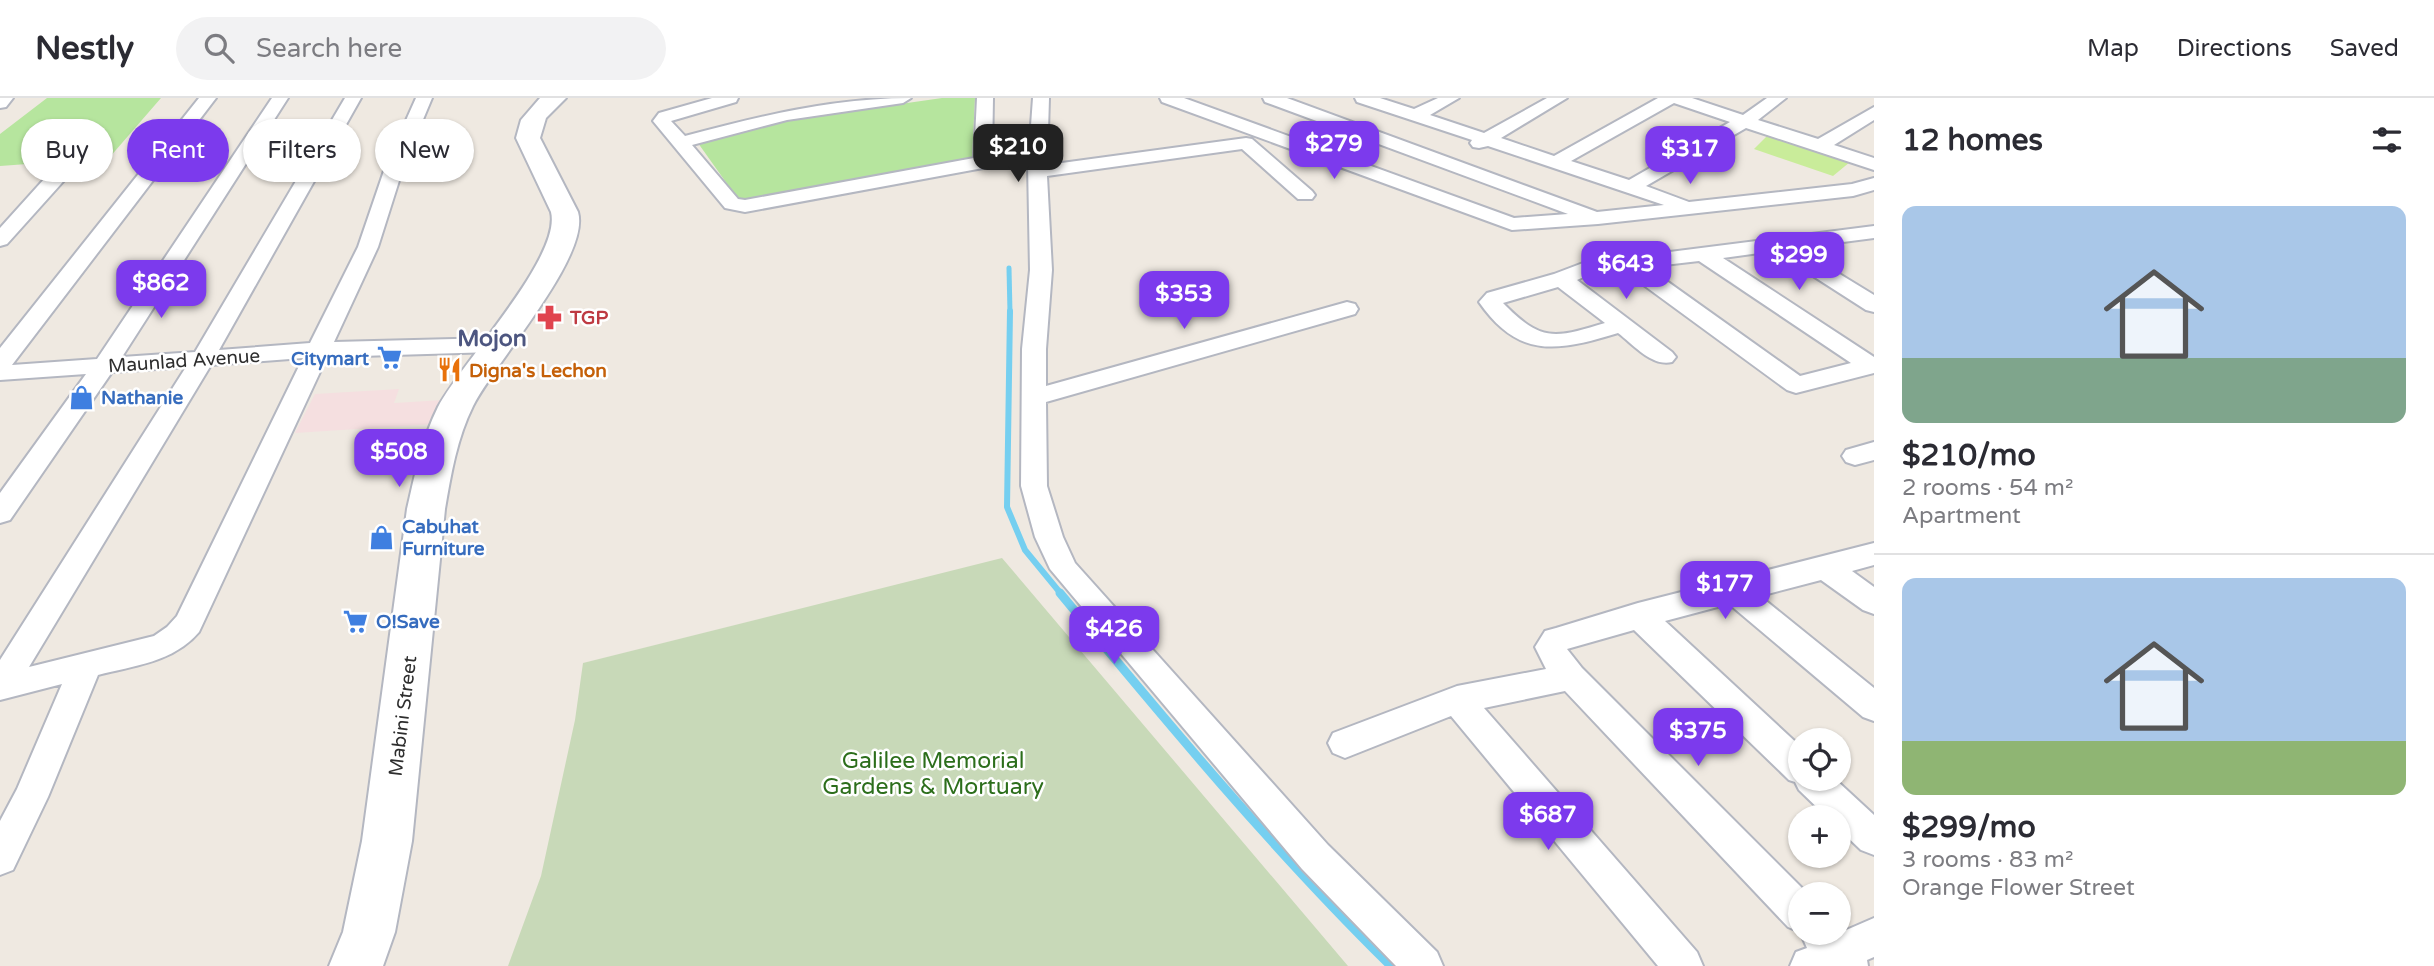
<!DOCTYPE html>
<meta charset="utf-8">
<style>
body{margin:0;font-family:"Varela Round",sans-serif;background:#f2f2f3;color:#2b2b33;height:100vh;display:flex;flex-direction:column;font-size:26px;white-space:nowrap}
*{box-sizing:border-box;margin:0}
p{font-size:23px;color:#7c7c81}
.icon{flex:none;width:38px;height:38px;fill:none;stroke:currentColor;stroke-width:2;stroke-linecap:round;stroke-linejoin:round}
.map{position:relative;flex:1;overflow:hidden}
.side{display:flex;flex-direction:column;background:#fff;width:560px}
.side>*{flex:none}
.hud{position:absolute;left:21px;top:21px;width:665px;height:63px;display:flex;gap:14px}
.tools{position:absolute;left:1788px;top:630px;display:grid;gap:14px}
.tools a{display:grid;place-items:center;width:63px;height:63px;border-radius:50%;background:#fff;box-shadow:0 2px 5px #0004;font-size:35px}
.price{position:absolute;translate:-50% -60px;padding:0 16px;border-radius:14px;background:#7c3aed;color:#fff;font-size:23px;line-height:46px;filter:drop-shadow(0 2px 4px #0008)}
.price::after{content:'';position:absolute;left:50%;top:42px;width:21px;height:16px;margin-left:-10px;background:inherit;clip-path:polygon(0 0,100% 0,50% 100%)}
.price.on{background:#222;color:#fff}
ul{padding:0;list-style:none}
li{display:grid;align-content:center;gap:14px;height:371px;padding:0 28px}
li+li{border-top:2px solid #e1e1e2}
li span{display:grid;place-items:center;height:217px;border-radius:14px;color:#555}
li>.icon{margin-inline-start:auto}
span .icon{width:126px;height:126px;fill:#fffc;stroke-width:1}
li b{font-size:30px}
h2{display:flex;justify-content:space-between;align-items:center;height:84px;padding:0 28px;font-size:30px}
.tag{padding:0 24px;border-radius:32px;background:#fff;box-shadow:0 2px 5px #0004;font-size:24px;line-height:63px}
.tag.on{background:#7c3aed;color:#fff}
header{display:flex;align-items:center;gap:42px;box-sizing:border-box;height:98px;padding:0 35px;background:#fff;border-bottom:2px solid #e1e1e2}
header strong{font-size:33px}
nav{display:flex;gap:38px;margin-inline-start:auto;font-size:24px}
.search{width:490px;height:63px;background:#f2f2f3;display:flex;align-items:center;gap:18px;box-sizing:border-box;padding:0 24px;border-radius:38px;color:#7c7c81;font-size:26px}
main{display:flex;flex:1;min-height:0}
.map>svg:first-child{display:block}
</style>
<header>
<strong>Nestly</strong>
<div class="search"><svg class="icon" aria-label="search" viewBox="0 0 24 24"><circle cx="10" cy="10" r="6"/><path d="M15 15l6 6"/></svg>Search here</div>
<nav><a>Map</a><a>Directions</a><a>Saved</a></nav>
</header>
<main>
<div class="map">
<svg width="1874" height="868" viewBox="0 0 1874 868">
<rect width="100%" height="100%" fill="#efe9e1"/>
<path fill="#f5dfe0" d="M 399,291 L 394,305 L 444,302 L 435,326 L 295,335 L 315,296 Z"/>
<path fill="#b6e59e" d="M 47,0 L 161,0 L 109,60 L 0,68 L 0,36 Z
M 942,0 L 975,0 L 972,60 L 740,104 L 698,45 L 796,21 Z"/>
<path fill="#c8d9b8" d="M 1002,460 L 1348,868 L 508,868 L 541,778 L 575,622 L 583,565 Z"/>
<path fill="#c9ec9a" d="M 1768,37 L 1850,64 L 1833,78 L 1754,51 Z"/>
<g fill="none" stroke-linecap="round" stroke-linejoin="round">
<path stroke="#75cff0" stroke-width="5" d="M 1009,170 L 1010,215"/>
<path stroke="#75cff0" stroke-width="6" d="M 1010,213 L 1007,409 L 1025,452 L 1062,497"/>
<path stroke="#75cff0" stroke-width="9" d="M 1060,495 C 1166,623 1273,752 1391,868"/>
<defs>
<path id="street" d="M 0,0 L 13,0 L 6,9 L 0,10 Z
M 199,0 L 216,0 L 12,267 L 97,261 L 272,0 L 288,0 L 122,259 L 195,254 L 345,0 L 361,0 L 219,252 L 310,245 L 358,149 L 386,67 L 416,0 L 432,0 L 404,67 L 378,149 L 334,244 L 494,240 L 502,242 L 506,247 L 502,252 L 494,254 L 327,259 L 199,534 C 174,564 133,568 98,577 L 48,699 L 13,772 L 0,777 L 0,723 L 17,691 L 62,586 L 0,602 L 0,562 L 186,269 L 112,274 L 10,422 L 0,425 L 0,395 L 86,276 L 0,282 L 0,250 ZM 303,260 L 177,518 L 167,529 L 154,538 L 29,569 L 211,267 Z
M 712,0 L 738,0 L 736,4 L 671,23 L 685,38 C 760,18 833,0 911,0 L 903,5 L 787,22 L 692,47 L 738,101 L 745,102 L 974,60 L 977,0 L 993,0 L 992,58 L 1029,55 L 1033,0 L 1049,0 L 1047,67 L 1246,40 L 1252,41 L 1312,93 L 1315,97 L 1312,101 L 1298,101 L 1242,51 L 1047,78 L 1052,172 L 1046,251 L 1046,288 L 1347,204 L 1355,206 L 1358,211 L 1355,216 L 1046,304 L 1047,388 L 1063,439 L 1075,465 L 1328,747 L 1437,854 L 1443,868 L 1396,868 L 1302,771 L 1050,471 L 1035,439 L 1021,388 L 1022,251 L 1030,172 L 1028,66 L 983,70 L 745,114 L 725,110 L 653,23 L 659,15 Z
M 1160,0 L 1184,0 L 1514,120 L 1568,116 L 1265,4 L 1263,0 L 1287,0 L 1597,114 L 1664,107 L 1488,48 L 1479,50 L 1473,49 L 1470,45 L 1472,42 L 1357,4 L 1355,0 L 1380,0 L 1414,11 L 1438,0 L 1459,0 L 1430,17 L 1484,35 L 1547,0 L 1567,0 L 1501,40 L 1554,58 L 1658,0 L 1692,0 L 1743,17 L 1767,0 L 1786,0 L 1758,22 L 1818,41 L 1874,9 L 1874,22 L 1834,47 L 1874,60 L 1874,72 L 1746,30 L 1646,88 L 1689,104 L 1852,86 L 1874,80 L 1874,92 L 1853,98 L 1598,126 L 1512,132 L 1162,4 ZM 1674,5 L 1730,24 L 1629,82 L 1571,63 Z
M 62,67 L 71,73 L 69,77 L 7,146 L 0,148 L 0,130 L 55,69 Z
M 1874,128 L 1874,140 L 1797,150 L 1874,197 L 1874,214 L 1866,212 L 1774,153 L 1723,160 L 1874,259 L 1874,275 L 1796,295 L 1787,292 L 1623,172 L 1588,177 L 1577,182 L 1672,254 L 1676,259 L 1672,264 C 1652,269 1634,247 1618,235 C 1559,253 1519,262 1479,204 L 1487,195 L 1554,176 L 1583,165 ZM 1699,163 L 1851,265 L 1800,278 L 1647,169 ZM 1558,189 L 1605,225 C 1555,240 1542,245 1503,205 Z
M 1874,344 L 1874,362 L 1855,367 L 1846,364 L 1842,358 L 1846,352 Z
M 1874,445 L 1874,467 L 1852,473 L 1874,489 L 1874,516 L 1863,512 L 1821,482 L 1760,498 L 1874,590 L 1874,623 L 1863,619 L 1729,506 L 1665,523 L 1801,649 L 1801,681 L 1835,681 L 1874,717 L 1874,757 L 1861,752 L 1839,731 L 1839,719 L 1827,719 L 1799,692 L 1795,684 L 1789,682 L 1634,532 L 1567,551 L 1582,570 L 1808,796 L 1801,796 L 1801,835 L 1839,835 L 1839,828 L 1844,833 L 1874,820 L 1874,859 L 1867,862 L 1868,868 L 1790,868 L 1796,854 L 1807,850 L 1800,834 L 1788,829 L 1565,593 L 1484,610 L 1697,854 L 1703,868 L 1658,868 L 1451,618 L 1345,660 L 1333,655 L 1328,645 L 1333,635 L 1457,588 L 1546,571 L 1535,549 L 1545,533 L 1556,530 L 1638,505 Z"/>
<path id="secondary" d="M 540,0 L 566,0 L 546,20 L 540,40 L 578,114 C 591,158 495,264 473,308 C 457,340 451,376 445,411 L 412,743 L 395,834 L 383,868 L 329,868 L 343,834 L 362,743 L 407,411 C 415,376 422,341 438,309 C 461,265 562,159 551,114 L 516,40 L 521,22 Z"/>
</defs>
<use href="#street" stroke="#b4b7c1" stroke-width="4"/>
<use href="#secondary" stroke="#b4b7c1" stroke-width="4"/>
<use href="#street" fill="#fff" fill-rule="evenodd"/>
<use href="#secondary" fill="#fff" fill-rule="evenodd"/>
</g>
<defs>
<symbol id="pharmacy-bare" viewBox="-9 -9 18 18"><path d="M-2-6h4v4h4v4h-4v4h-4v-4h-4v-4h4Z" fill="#e0444e" stroke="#fff" stroke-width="2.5" paint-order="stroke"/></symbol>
<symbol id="supermarket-bare" viewBox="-9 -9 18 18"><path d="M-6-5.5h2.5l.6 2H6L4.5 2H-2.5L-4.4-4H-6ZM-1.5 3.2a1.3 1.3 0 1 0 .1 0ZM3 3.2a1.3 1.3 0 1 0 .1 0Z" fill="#3f7fe0" stroke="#fff" stroke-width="2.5" paint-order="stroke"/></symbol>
<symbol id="restaurant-bare" viewBox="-9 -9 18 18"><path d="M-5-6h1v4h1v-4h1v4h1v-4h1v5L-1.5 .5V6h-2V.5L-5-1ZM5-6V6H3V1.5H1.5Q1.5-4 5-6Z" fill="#e8710a" stroke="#fff" stroke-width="2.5" paint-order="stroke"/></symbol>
<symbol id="shop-bare" viewBox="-9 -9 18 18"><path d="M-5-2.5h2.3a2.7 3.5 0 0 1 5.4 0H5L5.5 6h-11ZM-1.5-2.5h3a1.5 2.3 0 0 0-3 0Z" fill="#3f7fe0" stroke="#fff" stroke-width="2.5" paint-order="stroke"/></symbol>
</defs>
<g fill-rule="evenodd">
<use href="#pharmacy-bare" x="532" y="202" width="35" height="35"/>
<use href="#supermarket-bare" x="372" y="242" width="35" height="35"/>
<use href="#restaurant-bare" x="432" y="254" width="35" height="35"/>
<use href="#shop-bare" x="64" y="282" width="35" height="35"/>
<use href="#shop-bare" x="364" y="422" width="35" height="35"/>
<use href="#supermarket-bare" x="338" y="506" width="35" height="35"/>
</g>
<g text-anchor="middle" stroke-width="5" stroke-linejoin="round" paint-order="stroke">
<g font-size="19" font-weight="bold" fill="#be3a42" stroke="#fff" text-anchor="start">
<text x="570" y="226">TGP</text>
</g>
<g font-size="19" font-weight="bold" fill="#366cbe" stroke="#fff" text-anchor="start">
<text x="369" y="267" text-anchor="end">Citymart</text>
<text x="101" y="306">Nathanie</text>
<text x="402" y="435">Cabuhat<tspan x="402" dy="22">Furniture</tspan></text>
<text x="376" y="530">O!Save</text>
</g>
<g font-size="19" fill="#2e2e2e" stroke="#fff">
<text transform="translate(184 262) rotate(-4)" y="7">Maunlad Avenue</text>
<text transform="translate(402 618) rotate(-83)" y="7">Mabini Street</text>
</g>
<g font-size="19" font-weight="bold" fill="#c56008" stroke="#fff" text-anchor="start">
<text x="469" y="279">Digna's Lechon</text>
</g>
<g font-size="23" font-weight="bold" fill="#4d5680" stroke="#fff">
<text x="492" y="248">Mojon</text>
</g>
<g font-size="23" fill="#2c6e1b" stroke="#fff">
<text x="933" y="670">Galilee Memorial<tspan x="933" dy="26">Gardens &amp; Mortuary</tspan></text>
</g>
</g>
</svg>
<div class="tools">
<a><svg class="icon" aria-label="locate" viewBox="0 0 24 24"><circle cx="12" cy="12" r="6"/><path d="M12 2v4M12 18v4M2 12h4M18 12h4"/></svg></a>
<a>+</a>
<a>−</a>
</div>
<b class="price" style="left:1334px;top:83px">$279</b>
<b class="price on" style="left:1018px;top:86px">$210</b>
<b class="price" style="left:1690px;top:88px">$317</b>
<b class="price" style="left:1799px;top:194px">$299</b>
<b class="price" style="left:1626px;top:203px">$643</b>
<b class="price" style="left:161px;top:222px">$862</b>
<b class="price" style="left:1184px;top:233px">$353</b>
<b class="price" style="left:399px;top:391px">$508</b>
<b class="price" style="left:1725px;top:523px">$177</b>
<b class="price" style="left:1114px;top:568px">$426</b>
<b class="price" style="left:1698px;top:670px">$375</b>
<b class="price" style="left:1548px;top:754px">$687</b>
<div class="hud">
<a class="tag">Buy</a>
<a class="tag on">Rent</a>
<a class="tag">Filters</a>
<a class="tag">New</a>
</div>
</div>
<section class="side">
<h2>12 homes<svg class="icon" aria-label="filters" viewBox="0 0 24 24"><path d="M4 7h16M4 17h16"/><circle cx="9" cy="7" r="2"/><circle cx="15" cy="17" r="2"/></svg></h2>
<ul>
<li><span style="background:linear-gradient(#a9c7e8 70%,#7fa58c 0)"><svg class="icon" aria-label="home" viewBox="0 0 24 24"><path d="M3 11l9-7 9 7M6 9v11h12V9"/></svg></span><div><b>$210/mo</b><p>2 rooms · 54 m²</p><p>Apartment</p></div></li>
<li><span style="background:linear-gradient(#a9c7e8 75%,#8fb573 0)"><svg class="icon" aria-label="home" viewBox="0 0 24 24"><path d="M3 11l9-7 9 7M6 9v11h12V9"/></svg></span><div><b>$299/mo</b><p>3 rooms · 83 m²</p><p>Orange Flower Street</p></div></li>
</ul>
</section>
</main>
